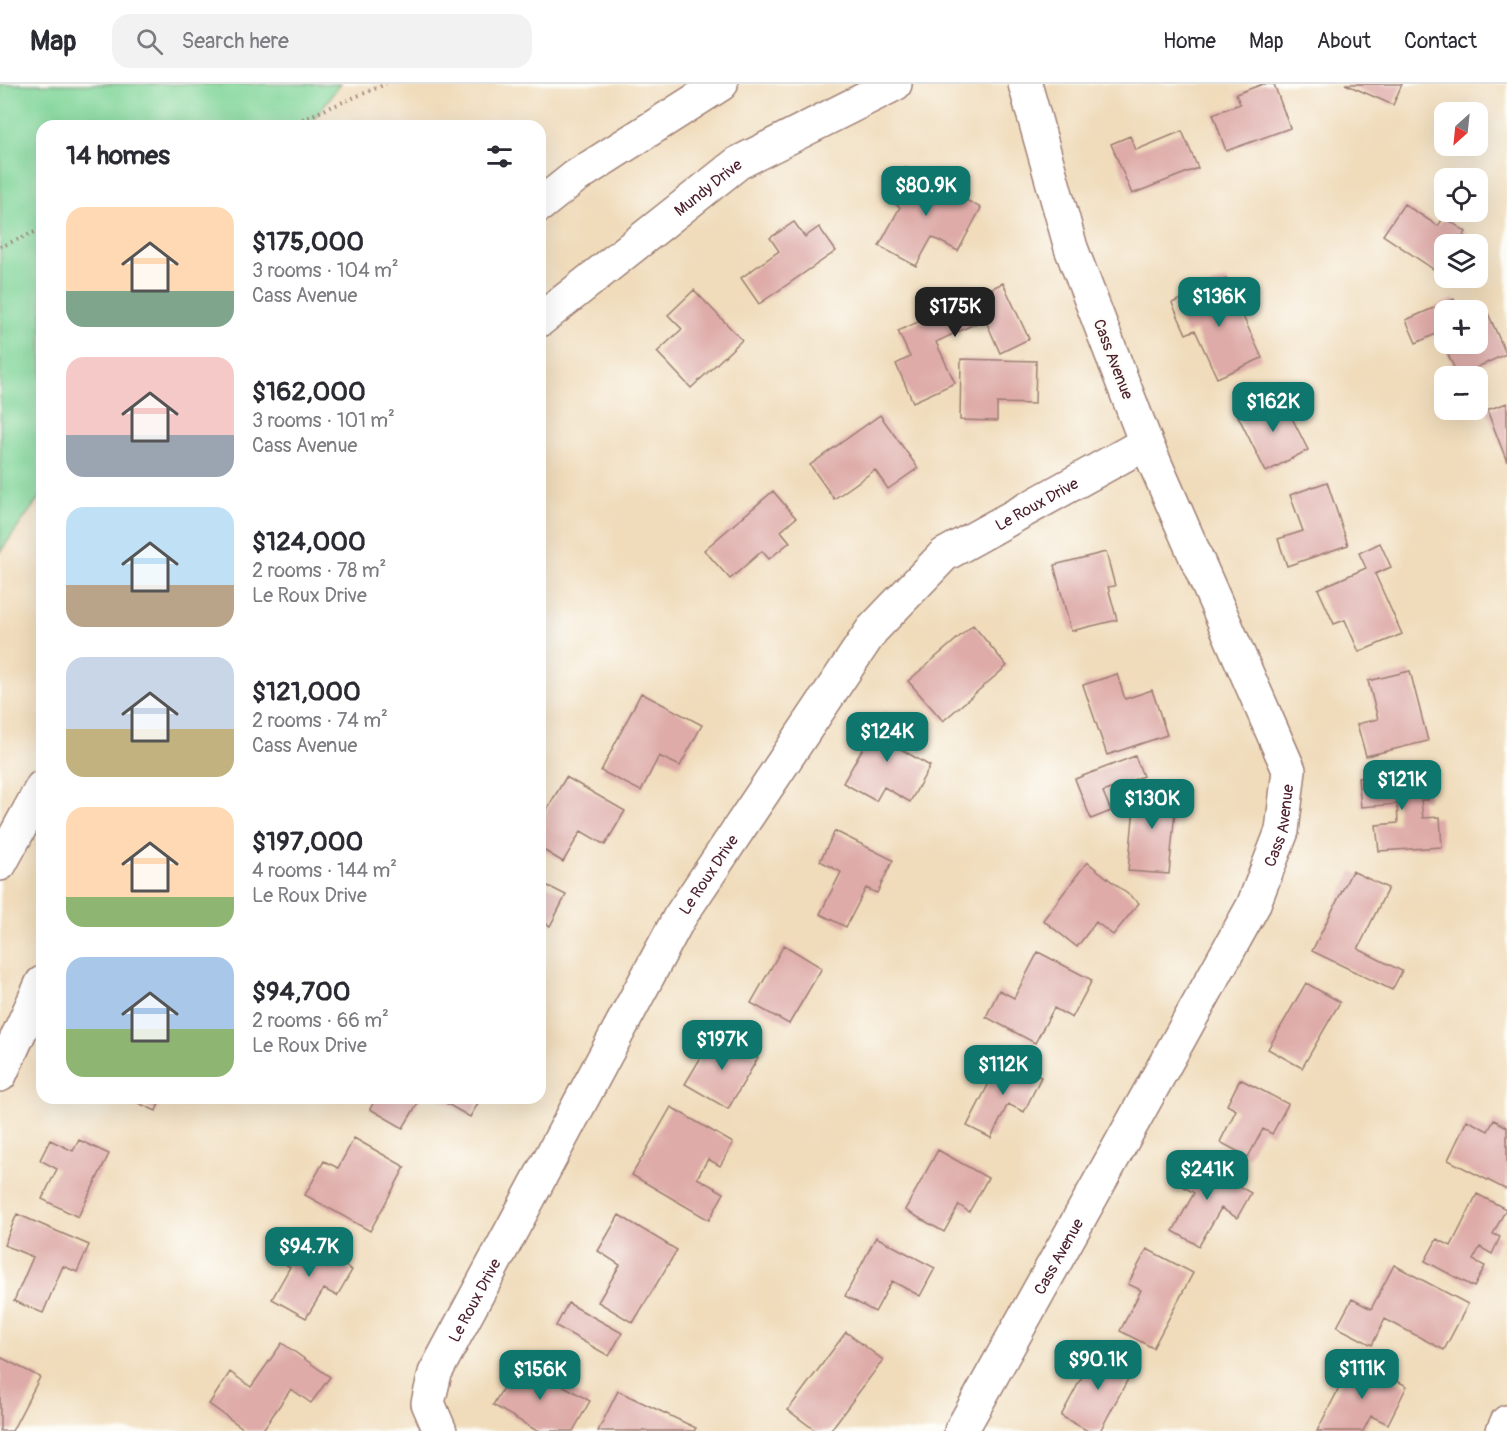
<!DOCTYPE html>
<meta charset="utf-8">
<style>
body{margin:0;font-family:Pangolin,sans-serif;background:#f2f2f3;color:#2b2b33;height:100vh;display:flex;flex-direction:column;font-size:22px;white-space:nowrap}
*{box-sizing:border-box;margin:0}
p{font-size:20px;color:#7c7c81}
.icon{flex:none;width:33px;height:33px;fill:none;stroke:currentColor;stroke-width:2;stroke-linecap:round;stroke-linejoin:round}
.map{position:relative;flex:1;overflow:hidden}
.drawer{position:absolute;left:36px;top:36px;width:510px;height:984px;display:flex;flex-direction:column;background:#fff;border-radius:18px;box-shadow:0 6px 24px #0002}
.drawer>*{flex:none}
.needle{width:39px;rotate:207deg}
.controls{position:absolute;left:1434px;top:18px;display:grid;gap:12px}
.controls a{display:grid;place-items:center;width:54px;height:54px;border-radius:12px;background:#fff;box-shadow:0 6px 24px #0002;font-size:30px}
.price{position:absolute;translate:-50% -51px;padding:0 14px;border-radius:12px;background:#0f766e;color:#fff;font-size:20px;line-height:39px;filter:drop-shadow(0 2px 3px #0008)}
.price::after{content:'';position:absolute;left:50%;top:36px;width:18px;height:14px;margin-left:-9px;background:inherit;clip-path:polygon(0 0,100% 0,50% 100%)}
.price.selected{background:#222;color:#fff}
ul{padding:0;list-style:none}
li{display:flex;align-items:center;gap:18px;height:150px;padding:0 30px}
li span{display:grid;place-items:center;flex:none;width:168px;height:120px;border-radius:18px;color:#555}
li>.icon{margin-inline-start:auto}
span .icon{width:72px;height:72px;fill:#fffc;stroke-width:1}
li b{font-size:26px}
h2{display:flex;justify-content:space-between;align-items:center;height:72px;padding:0 30px;font-size:26px}
header{display:flex;align-items:center;gap:36px;box-sizing:border-box;height:84px;padding:0 30px;background:#fff;border-bottom:2px solid #e1e1e2}
header strong{font-size:28px}
nav{display:flex;gap:33px;margin-inline-start:auto;font-size:21px}
.search{width:420px;height:54px;background:#f2f2f3;display:flex;align-items:center;gap:15px;box-sizing:border-box;padding:0 21px;border-radius:18px;color:#7c7c81;font-size:22px}
.map>svg:first-child{display:block}
</style>
<header>
<strong>Map</strong>
<div class="search"><svg class="icon" aria-label="search" viewBox="0 0 24 24"><circle cx="10" cy="10" r="6"/><path d="M15 15l6 6"/></svg>Search here</div>
<nav><a>Home</a><a>Map</a><a>About</a><a>Contact</a></nav>
</header>
<div class="map">
<svg width="1507" height="1347" viewBox="0 0 1507 1347">
<rect width="100%" height="100%" fill="#fdfcf7"/>
<filter id="ink" filterUnits="userSpaceOnUse"><feTurbulence type="fractalNoise" baseFrequency=".0167" numOctaves="2"/><feDisplacementMap in="SourceGraphic" scale="12" xChannelSelector="R" yChannelSelector="G"/><feConvolveMatrix kernelMatrix="1 2 1 2 8 2 1 2 1" color-interpolation-filters="sRGB"/></filter>
<filter id="wash" filterUnits="userSpaceOnUse"><feTurbulence type="fractalNoise" baseFrequency=".008" numOctaves="4" result="noise"/><feDisplacementMap in="SourceGraphic" scale="24" xChannelSelector="R" yChannelSelector="G"/><feGaussianBlur stdDeviation="1.35" result="paint"/><feColorMatrix in="noise" values="0 0 0 0 0 0 0 0 0 0 0 0 0 0 0 0 0 1.4 0 .05"/><feComposite in="paint" operator="in"/></filter>
<g filter="url(#wash)">
<rect width="100%" height="100%" fill="#f0dcbb"/>
<path fill="#80d599" stroke="#657a62" stroke-width="1.5" d="M 0,0 L 340,0 L 309,42 L 42,42 L 42,410 L 0,468 Z"/>
<g id="blocks">
<path fill="#deaba8" d="M 1263,0 L 1274,0 L 1290,44 L 1226,67 L 1213,30 L 1240,20 L 1236,10 Z
M 1345,0 L 1402,0 L 1393,21 Z
M 1182,47 L 1198,84 L 1132,110 L 1111,60 L 1130,52 L 1136,66 Z
M 905,83 L 981,124 L 958,167 L 932,153 L 916,182 L 879,162 L 900,123 L 887,115 Z
M 1404,120 L 1438,142 L 1444,133 L 1466,148 L 1458,160 L 1444,160 L 1444,181 L 1439,189 L 1383,151 Z
M 794,138 L 805,153 L 819,143 L 836,167 L 759,220 L 741,194 L 779,167 L 770,154 Z
M 1226,195 L 1262,274 L 1217,294 L 1195,246 L 1186,250 L 1172,219 Z
M 1003,199 L 1029,255 L 1000,269 L 985,235 L 936,258 L 955,299 L 913,318 L 896,280 L 910,273 L 898,247 Z
M 694,206 L 742,256 L 691,304 L 657,268 L 682,245 L 668,231 Z
M 1454,215 L 1459,226 L 1444,226 L 1444,260 L 1478,260 L 1478,231 L 1487,227 L 1506,270 L 1458,292 L 1438,249 L 1416,259 L 1406,236 Z
M 961,275 L 1036,277 L 1035,320 L 997,319 L 997,337 L 960,336 Z
M 1280,310 L 1308,366 L 1266,388 L 1238,332 Z
M 1507,319 L 1507,378 L 1487,326 Z
M 880,331 L 918,384 L 888,405 L 875,386 L 834,415 L 810,381 Z
M 1327,398 L 1348,461 L 1287,482 L 1278,455 L 1303,447 L 1290,411 Z
M 773,407 L 796,434 L 781,447 L 790,458 L 769,475 L 762,467 L 730,495 L 704,466 Z
M 1380,459 L 1391,483 L 1375,490 L 1402,550 L 1359,568 L 1345,536 L 1334,540 L 1318,505 L 1366,484 L 1359,469 Z
M 1106,468 L 1115,502 L 1108,503 L 1117,536 L 1071,547 L 1054,481 Z
M 973,541 L 1007,582 L 943,637 L 908,597 Z
M 1410,587 L 1428,657 L 1366,672 L 1357,640 L 1378,635 L 1368,597 Z
M 1117,590 L 1125,615 L 1152,606 L 1167,651 L 1107,671 L 1083,601 Z
M 641,609 L 702,641 L 680,682 L 659,672 L 641,707 L 601,687 Z
M 884,627 L 909,641 L 897,663 L 930,682 L 910,718 L 884,703 L 876,717 L 843,699 Z
M 1135,672 L 1143,692 L 1103,708 L 1111,727 L 1091,735 L 1075,695 Z
M 1426,688 L 1428,716 L 1421,716 L 1423,734 L 1440,733 L 1442,763 L 1379,767 L 1376,741 L 1398,739 L 1397,720 L 1361,723 L 1358,694 Z
M 566,693 L 625,727 L 605,761 L 581,747 L 563,778 L 540,764 L 540,737 Z
M 1136,702 L 1177,706 L 1169,790 L 1128,787 Z
M 835,747 L 893,776 L 877,809 L 866,804 L 846,843 L 820,830 L 841,788 L 820,777 Z
M 1087,778 L 1139,819 L 1113,851 L 1096,838 L 1077,863 L 1043,836 Z
M 1352,787 L 1388,804 L 1358,865 L 1402,887 L 1392,906 L 1312,867 Z
M 540,798 L 566,811 L 550,842 L 540,837 Z
M 784,861 L 822,884 L 789,940 L 751,919 Z
M 1038,868 L 1092,896 L 1072,934 L 1054,924 L 1035,959 L 986,933 L 999,906 L 1014,914 Z
M 1306,899 L 1340,918 L 1302,984 L 1268,965 Z
M 716,948 L 758,974 L 728,1025 L 685,1000 Z
M 1002,974 L 1041,993 L 1024,1028 L 1008,1020 L 991,1054 L 967,1042 Z
M 1240,995 L 1288,1020 L 1272,1050 L 1263,1045 L 1248,1073 L 1220,1058 L 1236,1026 L 1227,1021 Z
M 127,1014 L 161,1014 L 156,1027 Z
M 376,1014 L 421,1014 L 403,1044 L 370,1025 Z
M 437,1014 L 481,1014 L 470,1033 Z
M 671,1023 L 733,1059 L 720,1082 L 708,1075 L 697,1094 L 724,1109 L 709,1136 L 632,1091 Z
M 1467,1036 L 1488,1047 L 1494,1036 L 1507,1043 L 1507,1106 L 1448,1076 Z
M 354,1054 L 405,1083 L 370,1147 L 305,1111 L 324,1077 L 338,1084 Z
M 50,1056 L 73,1067 L 79,1056 L 109,1070 L 78,1133 L 42,1115 L 57,1085 L 40,1076 Z
M 938,1066 L 988,1094 L 969,1128 L 959,1121 L 944,1148 L 905,1126 Z
M 1192,1075 L 1251,1109 L 1237,1134 L 1221,1124 L 1199,1162 L 1173,1147 L 1194,1109 L 1178,1099 Z
M 1477,1110 L 1506,1125 L 1493,1150 L 1500,1153 L 1492,1170 L 1480,1163 L 1473,1176 L 1485,1182 L 1474,1203 L 1425,1177 L 1437,1155 L 1451,1162 Z
M 17,1130 L 89,1161 L 77,1188 L 63,1182 L 43,1229 L 14,1217 L 33,1173 L 4,1161 Z
M 619,1131 L 677,1166 L 633,1239 L 598,1218 L 620,1181 L 598,1167 Z
M 296,1153 L 352,1186 L 337,1212 L 324,1205 L 306,1234 L 272,1215 L 290,1183 L 282,1178 Z
M 876,1153 L 935,1184 L 920,1212 L 892,1197 L 875,1228 L 845,1212 Z
M 1147,1165 L 1193,1189 L 1153,1264 L 1120,1247 L 1141,1206 L 1128,1200 Z
M 1394,1181 L 1468,1220 L 1444,1266 L 1385,1235 L 1372,1261 L 1337,1243 L 1352,1215 L 1371,1225 Z
M 568,1219 L 622,1249 L 609,1272 L 556,1242 Z
M 846,1248 L 883,1276 L 830,1347 L 816,1347 L 788,1326 Z
M 282,1259 L 330,1293 L 311,1319 L 291,1305 L 262,1347 L 247,1347 L 209,1320 L 230,1288 L 251,1303 Z
M 1098,1263 L 1135,1282 L 1100,1347 L 1088,1347 L 1061,1332 Z
M 0,1273 L 40,1293 L 12,1347 L 0,1347 Z
M 1354,1275 L 1407,1302 L 1388,1340 L 1371,1332 L 1363,1347 L 1317,1347 Z
M 519,1276 L 590,1317 L 573,1347 L 537,1347 L 493,1321 Z
M 618,1307 L 696,1344 L 694,1347 L 598,1347 Z"/>
</g>
</g>
<g filter="url(#ink)">
<use href="#blocks" fill-opacity="0" stroke="#9d7e73" stroke-width="1.5"/>
<g fill="none" stroke-linecap="round" stroke-linejoin="round">
<defs>
<g id="minor">
<path id="s1" d="M 540,236 L 738,79 L 895,0"/>
<path d="M 0,991 L 42,899"/>
<path id="s2" d="M 440,1347 L 428,1319 L 435,1289 L 679,834 L 872,546 L 944,471 L 1146,359"/>
<path id="s3" d="M 961,1347 L 1253,822 L 1282,747 L 1289,686 L 1146,359 L 1071,164 L 1025,0"/>
<path d="M 1503,1347 L 1507,1338"/>
</g>
<path id="major" d="M 540,121 L 575,93 L 721,0
M 0,780 L 42,703"/>
</defs>
<use href="#minor" stroke="#9d7e73" stroke-width="36"/>
<use href="#major" stroke="#9d7e73" stroke-width="36"/>
<path stroke="#9d7e73" stroke-width="4" stroke-dasharray="1.5 4.5" stroke-linecap="butt" d="M 286,42 L 386,0
M 0,163 L 42,145"/>
<use href="#minor" stroke="#fff" stroke-width="33"/>
<use href="#major" stroke="#fff" stroke-width="33"/>
</g>
</g>
<g text-anchor="middle" stroke-width="4.5" stroke-linejoin="round" paint-order="stroke">
<g font-size="16" fill="#4a1f2b" stroke="#fdfcf7">
<text dy="6" stroke="none"><textPath href="#s1" startOffset="214">Mundy Drive</textPath></text>
<text transform="translate(1114 275) rotate(69)" y="6">Cass Avenue</text>
<text dy="6" stroke="none"><textPath href="#s2" startOffset="1134">Le Roux Drive</textPath></text>
<text dy="6" stroke="none"><textPath href="#s3" startOffset="686">Cass Avenue</textPath></text>
<text dy="6" stroke="none"><textPath href="#s2" startOffset="630">Le Roux Drive</textPath></text>
<text dy="6" stroke="none"><textPath href="#s3" startOffset="200">Cass Avenue</textPath></text>
<text dy="6" stroke="none"><textPath href="#s2" startOffset="144">Le Roux Drive</textPath></text>
</g>
</g>
</svg>
<div class="controls">
<a><svg class="needle" viewBox="-14 -14 28 28"><path d="M0-13l5 13h-10z" fill="#e53935"/><path d="M0 13l5-13h-10z" fill="#7c7c81"/></svg></a>
<a><svg class="icon" aria-label="locate" viewBox="0 0 24 24"><circle cx="12" cy="12" r="6"/><path d="M12 2v4M12 18v4M2 12h4M18 12h4"/></svg></a>
<a><svg class="icon" aria-label="layers" viewBox="0 0 24 24"><path d="M12 4l9 5-9 5-9-5zM3 14l9 5 9-5"/></svg></a>
<a>+</a>
<a>−</a>
</div>
<b class="price" style="left:926px;top:133px">$80.9K</b>
<b class="price" style="left:1219px;top:244px">$136K</b>
<b class="price selected" style="left:955px;top:254px">$175K</b>
<b class="price" style="left:1273px;top:349px">$162K</b>
<b class="price" style="left:887px;top:679px">$124K</b>
<b class="price" style="left:1402px;top:727px">$121K</b>
<b class="price" style="left:1152px;top:746px">$130K</b>
<b class="price" style="left:722px;top:987px">$197K</b>
<b class="price" style="left:1003px;top:1012px">$112K</b>
<b class="price" style="left:1207px;top:1117px">$241K</b>
<b class="price" style="left:309px;top:1194px">$94.7K</b>
<b class="price" style="left:1098px;top:1307px">$90.1K</b>
<b class="price" style="left:1362px;top:1316px">$111K</b>
<b class="price" style="left:540px;top:1317px">$156K</b>
<section class="drawer">
<h2>14 homes<svg class="icon" aria-label="filters" viewBox="0 0 24 24"><path d="M4 7h16M4 17h16"/><circle cx="9" cy="7" r="2"/><circle cx="15" cy="17" r="2"/></svg></h2>
<ul>
<li><span style="background:linear-gradient(#ffd9b3 70%,#7fa58c 0)"><svg class="icon" aria-label="home" viewBox="0 0 24 24"><path d="M3 11l9-7 9 7M6 9v11h12V9"/></svg></span><div><b>$175,000</b><p>3 rooms · 104 m²</p><p>Cass Avenue</p></div></li>
<li><span style="background:linear-gradient(#f6c9c9 65%,#9aa5b1 0)"><svg class="icon" aria-label="home" viewBox="0 0 24 24"><path d="M3 11l9-7 9 7M6 9v11h12V9"/></svg></span><div><b>$162,000</b><p>3 rooms · 101 m²</p><p>Cass Avenue</p></div></li>
<li><span style="background:linear-gradient(#bfe0f5 65%,#b9a48a 0)"><svg class="icon" aria-label="home" viewBox="0 0 24 24"><path d="M3 11l9-7 9 7M6 9v11h12V9"/></svg></span><div><b>$124,000</b><p>2 rooms · 78 m²</p><p>Le Roux Drive</p></div></li>
<li><span style="background:linear-gradient(#c9d6e8 60%,#c2b280 0)"><svg class="icon" aria-label="home" viewBox="0 0 24 24"><path d="M3 11l9-7 9 7M6 9v11h12V9"/></svg></span><div><b>$121,000</b><p>2 rooms · 74 m²</p><p>Cass Avenue</p></div></li>
<li><span style="background:linear-gradient(#ffd9b3 75%,#8fb573 0)"><svg class="icon" aria-label="home" viewBox="0 0 24 24"><path d="M3 11l9-7 9 7M6 9v11h12V9"/></svg></span><div><b>$197,000</b><p>4 rooms · 144 m²</p><p>Le Roux Drive</p></div></li>
<li><span style="background:linear-gradient(#a9c7e8 60%,#8fb573 0)"><svg class="icon" aria-label="home" viewBox="0 0 24 24"><path d="M3 11l9-7 9 7M6 9v11h12V9"/></svg></span><div><b>$94,700</b><p>2 rooms · 66 m²</p><p>Le Roux Drive</p></div></li>
</ul>
</section>
</div>
